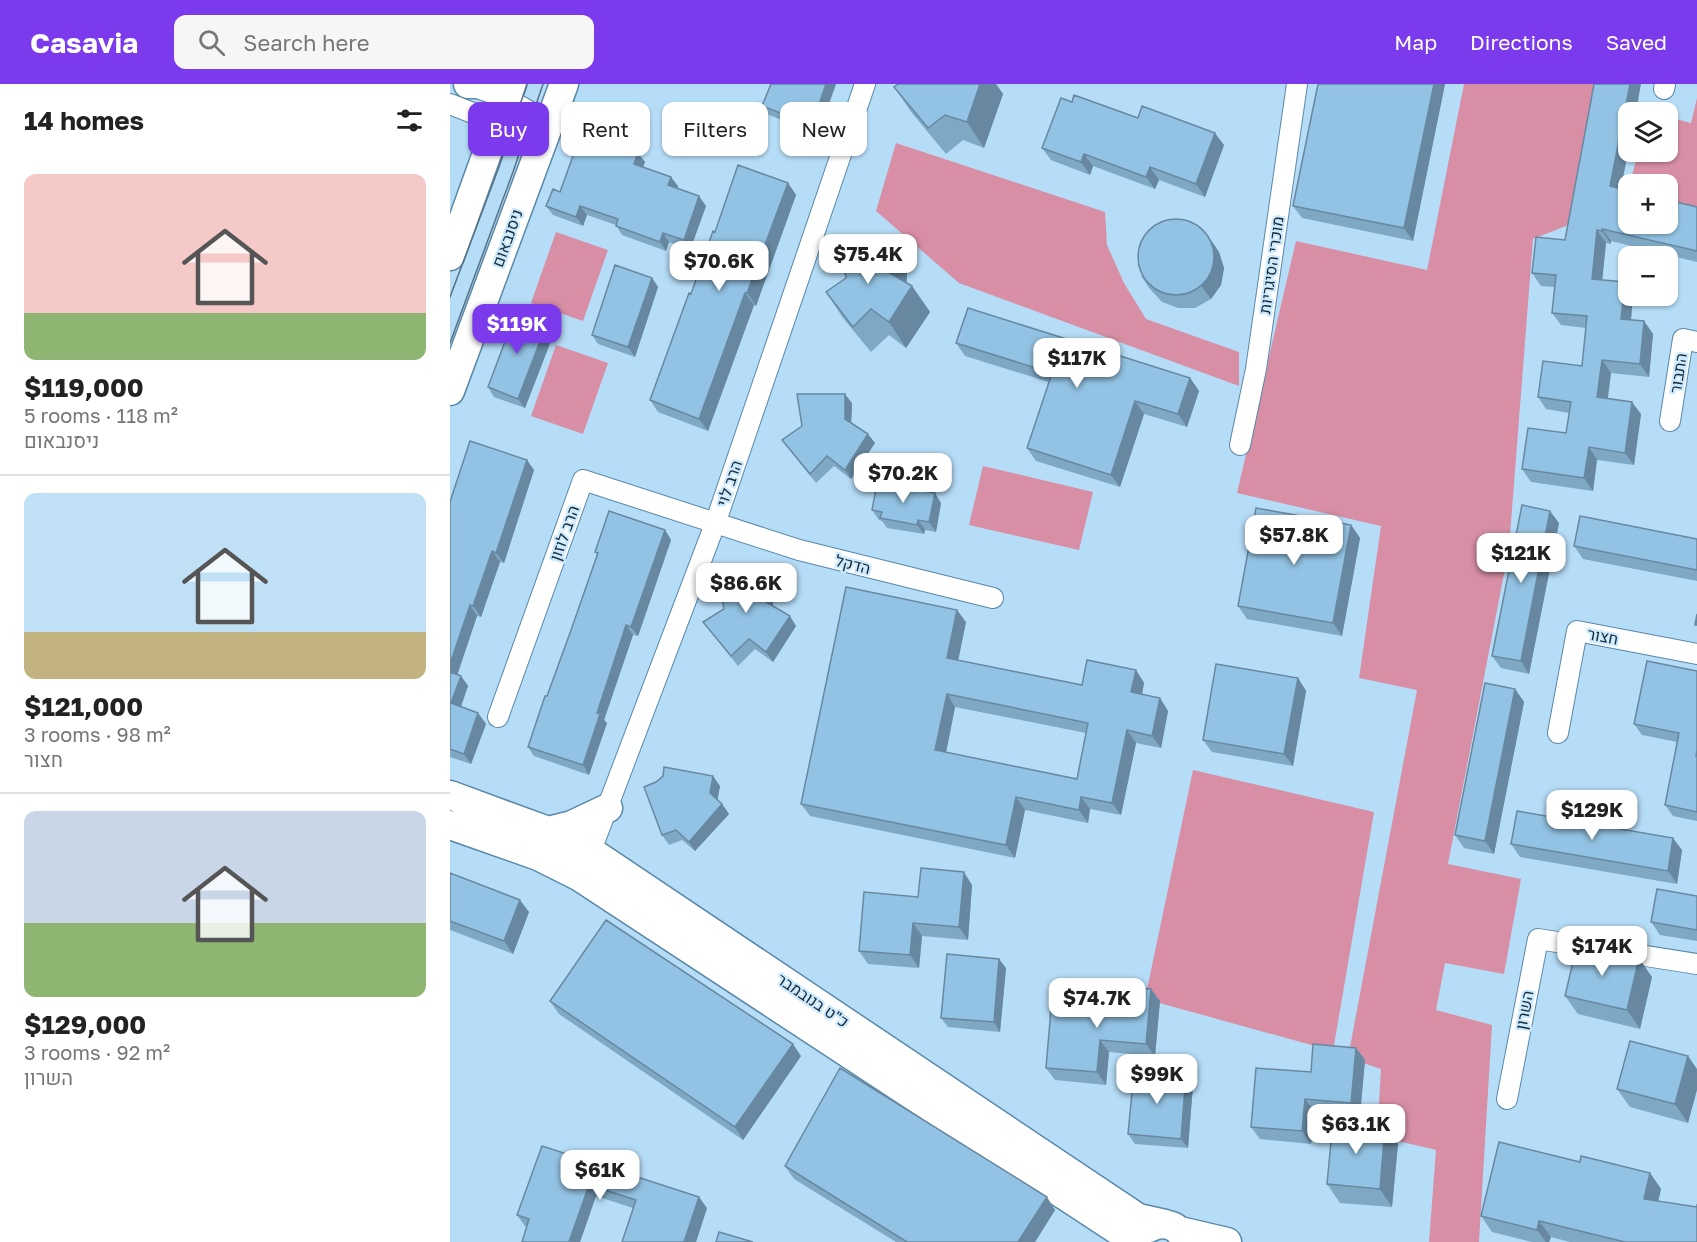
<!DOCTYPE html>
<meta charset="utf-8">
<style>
body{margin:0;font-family:"Golos Text",Heebo,sans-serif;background:#f6f6f6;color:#222;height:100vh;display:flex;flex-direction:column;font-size:22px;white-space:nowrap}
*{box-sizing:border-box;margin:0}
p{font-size:20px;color:#767676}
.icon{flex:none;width:33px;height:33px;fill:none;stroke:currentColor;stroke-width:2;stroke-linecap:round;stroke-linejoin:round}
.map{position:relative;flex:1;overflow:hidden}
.sheet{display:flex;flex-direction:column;background:#fff;width:450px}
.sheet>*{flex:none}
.guide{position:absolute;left:18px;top:18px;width:570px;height:54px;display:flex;gap:12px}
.tools{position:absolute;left:1168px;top:18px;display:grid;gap:12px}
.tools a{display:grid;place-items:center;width:60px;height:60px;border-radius:12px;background:#fff;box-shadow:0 2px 4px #0004;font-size:30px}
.price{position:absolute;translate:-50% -51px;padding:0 14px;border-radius:12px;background:#fff;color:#222;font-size:20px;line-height:39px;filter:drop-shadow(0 2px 3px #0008)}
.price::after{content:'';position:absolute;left:50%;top:36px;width:18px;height:14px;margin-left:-9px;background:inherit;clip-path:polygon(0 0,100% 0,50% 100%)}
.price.active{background:#7c3aed;color:#fff}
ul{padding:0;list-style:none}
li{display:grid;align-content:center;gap:12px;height:318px;padding:0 24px}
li+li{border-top:2px solid #e0e0e0}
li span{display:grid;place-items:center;height:186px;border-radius:12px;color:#555}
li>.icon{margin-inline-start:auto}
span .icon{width:108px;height:108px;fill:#fffc;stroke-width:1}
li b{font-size:26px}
h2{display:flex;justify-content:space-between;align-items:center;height:72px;padding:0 24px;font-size:26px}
.tag{padding:0 21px;border-radius:12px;background:#fff;box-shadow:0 2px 4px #0004;font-size:21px;line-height:54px}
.tag.active{background:#7c3aed;color:#fff}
header{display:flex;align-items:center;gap:36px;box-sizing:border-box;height:84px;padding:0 30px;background:#7c3aed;color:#fff}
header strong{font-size:28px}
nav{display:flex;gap:33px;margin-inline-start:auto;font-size:21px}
.search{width:420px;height:54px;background:#f6f6f6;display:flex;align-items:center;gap:15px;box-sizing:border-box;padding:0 21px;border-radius:12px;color:#767676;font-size:22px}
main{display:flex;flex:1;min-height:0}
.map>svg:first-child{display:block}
</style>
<header>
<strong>Casavia</strong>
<div class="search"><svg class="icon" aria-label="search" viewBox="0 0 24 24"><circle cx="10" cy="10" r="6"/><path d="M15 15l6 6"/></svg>Search here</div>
<nav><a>Map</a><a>Directions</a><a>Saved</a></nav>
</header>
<main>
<section class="sheet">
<h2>14 homes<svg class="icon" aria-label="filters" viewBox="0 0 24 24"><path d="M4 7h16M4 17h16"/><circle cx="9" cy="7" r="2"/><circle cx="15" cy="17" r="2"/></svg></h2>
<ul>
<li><span style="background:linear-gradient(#f6c9c9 75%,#8fb573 0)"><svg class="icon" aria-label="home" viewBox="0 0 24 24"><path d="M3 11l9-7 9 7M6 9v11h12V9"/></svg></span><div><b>$119,000</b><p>5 rooms · 118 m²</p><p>ניסנבאום</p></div></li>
<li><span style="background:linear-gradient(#bfe0f5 75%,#c2b280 0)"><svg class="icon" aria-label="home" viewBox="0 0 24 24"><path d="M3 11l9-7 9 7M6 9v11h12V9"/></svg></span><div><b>$121,000</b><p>3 rooms · 98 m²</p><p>חצור</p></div></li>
<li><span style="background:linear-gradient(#c9d6e8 60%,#8fb573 0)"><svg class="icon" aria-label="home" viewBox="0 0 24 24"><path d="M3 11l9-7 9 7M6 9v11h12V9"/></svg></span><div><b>$129,000</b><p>3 rooms · 92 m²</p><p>השרון</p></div></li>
</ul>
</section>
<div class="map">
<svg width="1247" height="1158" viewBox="0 0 1247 1158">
<rect width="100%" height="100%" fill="#b6ddf8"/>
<path fill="#d88fa6" d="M 1014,0 L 1145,0 L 1121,140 L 1083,155 L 1059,464 L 998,780 L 1071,795 L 1054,890 L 995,879 L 986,926 L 1042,941 L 1029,1158 L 979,1158 L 986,1066 L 927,1052 L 931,985 L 898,974 L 967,606 L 909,594 L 931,442 L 787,409 L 846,157 L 977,186 Z
M 1247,14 L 1247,123 L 1218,117 L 1218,100 L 1180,100 L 1188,68 L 1218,68 L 1218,33 L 1241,39 Z
M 446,59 L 655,128 L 657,161 L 674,199 L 696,235 L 789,268 L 789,302 L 509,199 L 426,127 Z
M 106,148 L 158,166 L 133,237 L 81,219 Z
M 106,261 L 158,279 L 133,350 L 81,332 Z
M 533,382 L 643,408 L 629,466 L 519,441 Z
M 743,686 L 924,728 L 883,967 L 695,915 Z"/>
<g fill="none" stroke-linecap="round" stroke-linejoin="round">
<defs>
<path id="street" d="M 17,1 C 47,9 75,21 99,42
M 1214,5 L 1215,0
M 0,20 C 35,34 61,46 99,42
M 1220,337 L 1233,255 L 1247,258
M 790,361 L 806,285 L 847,0
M 48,633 L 133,396 L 349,466 L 543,514
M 1108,649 L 1127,547 L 1247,570
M 137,777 L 265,440 L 415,0
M 1057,1015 L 1088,855 L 1247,880"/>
<path id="secondary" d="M 18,0 L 30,0
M 0,172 L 62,0
M 0,307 L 114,0
M 0,711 L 98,747 L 140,767 L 688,1134 L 715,1140
M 0,741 L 88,772 L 130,793 L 675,1151 L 682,1158
M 98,747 L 122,741 L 158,724
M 699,1144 C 714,1136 730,1141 735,1158
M 730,1147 L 777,1158"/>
</defs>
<use href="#street" stroke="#5a88a8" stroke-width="22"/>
<use href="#secondary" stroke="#5a88a8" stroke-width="31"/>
<use href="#street" stroke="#fff" stroke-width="20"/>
<use href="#secondary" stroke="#fff" stroke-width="28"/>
<path stroke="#577285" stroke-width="1.5" d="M 0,213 L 49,83 L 77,0
M 0,259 L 63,88 L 93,0"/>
</g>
<path fill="#7ea8c4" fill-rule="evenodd" d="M 321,0 L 386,0 L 368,50 L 319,31 L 312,22 Z
M 448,0 L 546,0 L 553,10 L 534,64 L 513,56 L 496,70 L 462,29 L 444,3 Z
M 868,0 L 995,0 L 963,157 L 852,134 L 843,122 Z
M 622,18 L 688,34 L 774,61 L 755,113 L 709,96 L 705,105 L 643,82 L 640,91 L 601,76 L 592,64 Z
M 146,65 L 188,69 L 195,78 L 193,83 L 228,102 L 227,104 L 256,122 L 240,166 L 219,158 L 216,167 L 172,151 L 166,141 L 137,131 L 133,142 L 103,131 L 96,122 L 110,108 Z
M 338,99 L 346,111 L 306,222 L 304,221 L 258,347 L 208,328 L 200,316 L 265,148 Z
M 1171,105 L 1247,123 L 1247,178 L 1161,157 L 1161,160 L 1156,159 L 1152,196 L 1179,212 L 1183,212 L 1181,236 L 1194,237 L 1203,250 L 1199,293 L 1161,289 L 1158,314 L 1191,330 L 1184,381 L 1147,376 L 1143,407 L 1081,398 L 1072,385 L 1116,349 L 1119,329 L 1096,325 L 1088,313 L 1132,282 L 1136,244 L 1111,241 L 1102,229 L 1105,203 L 1091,202 L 1082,189 L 1115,156 Z
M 760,155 L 769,168 L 774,184 L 771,201 L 761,215 L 745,224 L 728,224 L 712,218 L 700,205 L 691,192 Z
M 457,188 L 457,199 L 462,202 L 480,228 L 456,264 L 439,251 L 421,268 L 393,234 L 376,208 Z
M 202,194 L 208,203 L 185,273 L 148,260 L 142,251 Z
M 104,249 L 75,324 L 44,313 L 38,303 Z
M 506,259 L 740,294 L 749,307 L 737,343 L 694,330 L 670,403 L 586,377 L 577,364 L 599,298 L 515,272 Z
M 402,319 L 401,339 L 425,359 L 401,395 L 384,382 L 366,399 L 332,356 Z
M 84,386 L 54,479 L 50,478 L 31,533 L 27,532 L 7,590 L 11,592 L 18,602 L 11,623 L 28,629 L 36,640 L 21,680 L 0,673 L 0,418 Z
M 491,419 L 486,448 L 475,446 L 474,450 L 437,444 L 432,437 L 429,436 L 422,426 Z
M 1109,439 L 1079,590 L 1051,584 L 1042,572 Z
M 901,441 L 910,454 L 892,552 L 797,535 L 788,522 Z
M 215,446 L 221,456 L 188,552 L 183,551 L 154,636 L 157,639 L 139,691 L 84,672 L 78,663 L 97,612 L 120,549 L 147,470 L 145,468 Z
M 1247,455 L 1247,497 L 1133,475 L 1124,462 Z
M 317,492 L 323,502 L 323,522 L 346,542 L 323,578 L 305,565 L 288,582 L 253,538 L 274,525 Z
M 516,538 L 508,576 L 632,601 L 686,586 L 694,599 L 692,610 L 710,614 L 718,627 L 711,664 L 686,659 L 671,731 L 640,725 L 638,739 L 575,726 L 565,774 L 360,732 L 351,720 ZM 505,623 L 636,649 L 627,695 L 496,668 Z
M 1247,587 L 1247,737 L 1223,732 L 1215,721 L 1227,658 L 1192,651 L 1184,640 Z
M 848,594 L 856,607 L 843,682 L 762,668 L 753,656 Z
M 1065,605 L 1074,618 L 1044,770 L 1014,764 L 1005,751 Z
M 270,702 L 267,716 L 272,720 L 279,730 L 245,767 L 232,756 L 219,761 L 212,751 Z
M 1061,760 L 1232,766 L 1227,800 L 1070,773 Z
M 0,789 L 79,828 L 63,870 L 0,846 Z
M 522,801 L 518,856 L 472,852 L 469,884 L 418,880 L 409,867 L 468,813 Z
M 1247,812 L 1247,857 L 1210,851 L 1201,838 Z
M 556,884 L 550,948 L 498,943 L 491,934 Z
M 1202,893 L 1190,945 L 1128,930 L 1115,912 Z
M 701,905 L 710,917 L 705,972 L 659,968 L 656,1001 L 605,996 L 596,984 L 656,929 Z
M 100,917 L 351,972 L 293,1056 L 109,930 Z
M 906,964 L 915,976 L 910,1031 L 864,1027 L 861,1060 L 810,1055 L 801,1043 L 861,988 Z
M 1247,985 L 1238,1039 L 1180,1023 L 1167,1005 Z
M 736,991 L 743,1001 L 738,1064 L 685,1060 L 678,1050 Z
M 935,1042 L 948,1060 L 942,1123 L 890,1119 L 877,1100 Z
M 92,1062 L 257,1124 L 246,1158 L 172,1158 L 183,1124 L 146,1112 L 130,1158 L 72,1158 L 77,1143 L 75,1142 L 67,1131 Z
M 1130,1078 L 1200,1089 L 1211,1105 L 1208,1118 L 1247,1123 L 1247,1158 L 1120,1158 L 1101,1153 L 1099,1158 L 1082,1158 L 1042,1148 L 1031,1132 Z
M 335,1082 L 605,1126 L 585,1158 L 446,1158 L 344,1095 Z"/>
<path fill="#6788a0" d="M 376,0 L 386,0 L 368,50 L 362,41 Z
M 530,0 L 546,0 L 553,10 L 534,64 L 517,38 Z
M 984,0 L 995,0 L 963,157 L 954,144 Z
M 1180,0 L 1191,0 L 1186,28 L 1179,28 L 1179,63 L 1169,115 L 1160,102 Z
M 765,49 L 774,61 L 755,113 L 746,100 Z
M 188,69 L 195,78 L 191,89 L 184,80 Z
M 634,70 L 643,82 L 640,91 L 631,78 Z
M 700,83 L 709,96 L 705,105 L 696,93 Z
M 221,93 L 228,102 L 225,111 L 218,101 Z
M 338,99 L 346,111 L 306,222 L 297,209 Z
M 249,112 L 256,122 L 240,166 L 234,156 Z
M 130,122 L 137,131 L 133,142 L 126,133 Z
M 1152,145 L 1161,157 L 1161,160 L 1152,147 Z
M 1147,146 L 1156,159 L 1151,208 L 1142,195 Z
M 213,149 L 219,158 L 216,167 L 210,158 Z
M 760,155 L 769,168 L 774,184 L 771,201 L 761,215 L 752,203 Z
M 439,162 L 457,188 L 456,211 L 462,202 L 480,228 L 456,264 L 439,238 Z
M 202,194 L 208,203 L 185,273 L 178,263 Z
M 1175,198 L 1179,205 L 1179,212 L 1183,212 L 1180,247 L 1171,235 Z
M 295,209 L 304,221 L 258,347 L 249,335 Z
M 1194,237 L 1203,250 L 1199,293 L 1190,280 Z
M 97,239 L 104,249 L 75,324 L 68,315 Z
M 1152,276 L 1161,289 L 1156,325 L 1147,313 Z
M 740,294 L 749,307 L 737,343 L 728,330 Z
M 395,310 L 402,319 L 401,345 L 395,335 Z
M 685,317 L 694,330 L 670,403 L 661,391 Z
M 1182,318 L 1191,330 L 1184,381 L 1175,369 Z
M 418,350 L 425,359 L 401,395 L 395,386 Z
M 1139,363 L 1147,376 L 1143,407 L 1134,394 Z
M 77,376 L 84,386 L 54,479 L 46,469 Z
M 485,409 L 491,419 L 486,448 L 479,438 Z
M 1100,427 L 1109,439 L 1079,590 L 1071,577 Z
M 468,436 L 475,446 L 474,450 L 467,441 Z
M 901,441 L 910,454 L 892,552 L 883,539 Z
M 215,446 L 221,456 L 188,552 L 181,543 Z
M 42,467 L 50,478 L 31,533 L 23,522 Z
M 317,492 L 323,502 L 323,528 L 316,518 Z
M 20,521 L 27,532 L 5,598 L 0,590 L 0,580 Z
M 507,526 L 516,538 L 506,587 L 497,574 Z
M 340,532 L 346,542 L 323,578 L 316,568 Z
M 176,541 L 183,551 L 154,636 L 157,639 L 139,691 L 133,681 L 147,629 Z
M 686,586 L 694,599 L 690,621 L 681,608 Z
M 11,592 L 18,602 L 8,630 L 1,619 Z
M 848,594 L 856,607 L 843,682 L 834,670 Z
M 1065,605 L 1074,618 L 1044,770 L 1035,757 Z
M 497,610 L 505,623 L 494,679 L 485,666 Z
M 710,614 L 718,627 L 711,664 L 702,652 Z
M 28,629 L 36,640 L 21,680 L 14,670 Z
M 677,646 L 686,659 L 671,731 L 662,719 Z
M 263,692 L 270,702 L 267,719 L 260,709 Z
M 566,713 L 575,726 L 565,774 L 556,761 Z
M 631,713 L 640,725 L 638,739 L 629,726 Z
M 272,720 L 279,730 L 245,767 L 239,758 Z
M 1223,754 L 1232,766 L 1227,800 L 1218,787 Z
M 514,788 L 522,801 L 518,856 L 509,843 Z
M 70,816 L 79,828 L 63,870 L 54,857 Z
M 463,839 L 472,852 L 469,884 L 460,871 Z
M 1189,874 L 1202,893 L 1190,945 L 1177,926 Z
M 549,875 L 556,884 L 550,948 L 544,938 Z
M 701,905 L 710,917 L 705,972 L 696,960 Z
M 650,956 L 659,968 L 656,1001 L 647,988 Z
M 343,960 L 351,972 L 293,1056 L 285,1043 Z
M 906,964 L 915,976 L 910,1031 L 901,1019 Z
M 1238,972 L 1247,985 L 1247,1006 L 1238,1039 L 1225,1020 Z
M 736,991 L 743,1001 L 738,1064 L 731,1055 Z
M 855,1015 L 864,1027 L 861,1060 L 852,1047 Z
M 935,1042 L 948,1060 L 942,1123 L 930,1105 Z
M 1200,1089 L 1211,1105 L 1205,1131 L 1194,1115 Z
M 139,1101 L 146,1112 L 130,1158 L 119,1158 Z
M 249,1113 L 257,1124 L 246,1158 L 234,1158 Z
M 597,1113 L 605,1126 L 585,1158 L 568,1158 Z
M 1089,1137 L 1101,1153 L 1099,1158 L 1096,1158 L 1087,1146 Z"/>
<path fill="#93c3e4" stroke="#6788a0" stroke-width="1.5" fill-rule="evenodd" d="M 321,0 L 376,0 L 362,41 L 312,22 Z
M 448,0 L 530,0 L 517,38 L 495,31 L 478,44 L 444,3 Z
M 868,0 L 984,0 L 954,144 L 843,122 Z
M 1144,0 L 1180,0 L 1160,102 L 1179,107 L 1179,140 L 1218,140 L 1218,116 L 1247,123 L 1247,167 L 1152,145 L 1152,147 L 1147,146 L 1142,195 L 1175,198 L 1171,235 L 1194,237 L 1190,280 L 1152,276 L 1147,313 L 1182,318 L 1175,369 L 1139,363 L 1134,394 L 1072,385 L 1078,344 L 1116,349 L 1121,318 L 1088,313 L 1093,277 L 1132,282 L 1137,232 L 1102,229 L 1106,191 L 1082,189 L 1086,153 L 1115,156 Z
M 624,11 L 688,34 L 692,22 L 765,49 L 746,100 L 700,83 L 696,93 L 634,70 L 631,78 L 592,64 L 611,14 L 622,18 Z
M 149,55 L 188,69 L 184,80 L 221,93 L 218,101 L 249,112 L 234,156 L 213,149 L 210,158 L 166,142 L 168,135 L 130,122 L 126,133 L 96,122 L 103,105 L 110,108 L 128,58 L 146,65 Z
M 288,81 L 338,99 L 297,209 L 295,209 L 249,335 L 200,316 L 239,209 L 241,210 L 263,147 L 265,148 Z
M688 173a38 38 0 1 1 76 0a38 38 0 1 1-76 0Z
M 391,162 L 439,162 L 438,188 L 462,202 L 439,238 L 421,225 L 403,243 L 376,208 L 396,194 Z
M 165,181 L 202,194 L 178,263 L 142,251 Z
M 518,224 L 740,294 L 728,330 L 685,317 L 661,391 L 577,364 L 602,289 L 506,259 Z
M 66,228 L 97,239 L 68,315 L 38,303 Z
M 347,310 L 395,310 L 395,335 L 418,350 L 395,386 L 377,372 L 360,390 L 332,356 L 352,342 Z
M 20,357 L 77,376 L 46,469 L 42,467 L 23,522 L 20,521 L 0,580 L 0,418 Z
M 427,399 L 485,409 L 479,438 L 468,436 L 467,441 L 430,434 L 432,428 L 422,426 Z
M 1072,421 L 1100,427 L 1071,577 L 1042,572 Z
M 806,424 L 901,441 L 883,539 L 788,522 Z
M 159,427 L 215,446 L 181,543 L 176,541 L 147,629 L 150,630 L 133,681 L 78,663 L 95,612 L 97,612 L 120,549 L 148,469 L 145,468 Z
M 1130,432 L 1247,455 L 1247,486 L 1124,462 Z
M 268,492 L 317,492 L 316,518 L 340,532 L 316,568 L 299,555 L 281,572 L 253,538 L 274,525 Z
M 396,503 L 507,526 L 497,574 L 632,601 L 637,576 L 686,586 L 681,608 L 710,614 L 702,652 L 677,646 L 662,719 L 631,713 L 629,726 L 566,713 L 556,761 L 351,720 ZM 497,610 L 638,639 L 627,695 L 485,666 Z
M 1247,530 L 1247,541 L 1245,541 Z
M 1197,577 L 1247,587 L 1247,666 L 1246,672 L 1247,672 L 1247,728 L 1215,721 L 1229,649 L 1184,640 Z
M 766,580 L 848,594 L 834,670 L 753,656 Z
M 0,588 L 11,592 L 1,619 L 28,629 L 14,670 L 0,665 Z
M 1035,599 L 1065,605 L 1035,757 L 1005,751 Z
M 214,683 L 263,692 L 260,709 L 272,720 L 239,758 L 226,746 L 212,751 L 194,703 L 206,698 L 213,692 Z
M 1067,727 L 1223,754 L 1218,787 L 1061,760 Z
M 471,784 L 514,788 L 509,843 L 463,839 L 460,871 L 409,867 L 414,808 L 468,813 Z
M 0,789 L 70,816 L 54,857 L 0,837 Z
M 1207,805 L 1247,812 L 1247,846 L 1201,838 Z
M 156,836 L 343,960 L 285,1043 L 100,917 Z
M 1127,861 L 1189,874 L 1177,926 L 1115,912 Z
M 497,870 L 549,875 L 544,938 L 491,934 Z
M 658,901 L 701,905 L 696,960 L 650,956 L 647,988 L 596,984 L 601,925 L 656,929 Z
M 1180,957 L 1238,972 L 1225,1020 L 1167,1005 Z
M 863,960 L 906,964 L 901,1019 L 855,1015 L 852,1047 L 801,1043 L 806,984 L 861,988 Z
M 390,984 L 597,1113 L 568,1158 L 457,1158 L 335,1082 Z
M 684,987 L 736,991 L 731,1055 L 678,1050 Z
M 883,1037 L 935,1042 L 930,1105 L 877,1100 Z
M 1049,1058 L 1130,1078 L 1131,1072 L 1200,1089 L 1194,1115 L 1247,1123 L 1247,1120 L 1247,1158 L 1175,1158 L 1089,1137 L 1087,1146 L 1031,1132 Z
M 92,1062 L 249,1113 L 234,1158 L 172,1158 L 186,1116 L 139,1101 L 119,1158 L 72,1158 L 79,1135 L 67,1131 Z
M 269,1148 L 303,1158 L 266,1158 Z"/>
<g text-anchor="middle" stroke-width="4.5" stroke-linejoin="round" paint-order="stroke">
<g font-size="16" fill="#162936" stroke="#cce9fd">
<text transform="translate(57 154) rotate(-70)" y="6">ניסנבאום</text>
<text transform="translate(821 181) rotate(-82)" y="6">מוכרי הסיגריות</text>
<text transform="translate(1228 289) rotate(-81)" y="6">התבור</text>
<text transform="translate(279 399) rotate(-71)" y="6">הרב לוי</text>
<text transform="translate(114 449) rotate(-70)" y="6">הרב לוזון</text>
<text transform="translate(403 480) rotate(14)" y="6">הדקל</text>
<text transform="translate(1153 552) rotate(11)" y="6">חצור</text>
<text transform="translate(363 916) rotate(34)" y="6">כ"ט בנובמבר</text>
<text transform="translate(1074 926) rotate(-79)" y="6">השרון</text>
</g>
</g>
</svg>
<div class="tools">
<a><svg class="icon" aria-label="layers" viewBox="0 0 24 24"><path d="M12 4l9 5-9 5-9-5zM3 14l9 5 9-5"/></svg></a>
<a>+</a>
<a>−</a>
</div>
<b class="price" style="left:418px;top:201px">$75.4K</b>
<b class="price" style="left:269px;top:208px">$70.6K</b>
<b class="price active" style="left:67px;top:271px">$119K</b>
<b class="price" style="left:627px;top:305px">$117K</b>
<b class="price" style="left:453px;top:420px">$70.2K</b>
<b class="price" style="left:844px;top:482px">$57.8K</b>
<b class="price" style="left:1071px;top:500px">$121K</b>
<b class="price" style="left:296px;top:530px">$86.6K</b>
<b class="price" style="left:1142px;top:757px">$129K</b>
<b class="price" style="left:1152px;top:893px">$174K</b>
<b class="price" style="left:647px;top:945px">$74.7K</b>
<b class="price" style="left:707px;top:1021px">$99K</b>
<b class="price" style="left:906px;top:1071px">$63.1K</b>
<b class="price" style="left:150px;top:1117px">$61K</b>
<div class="guide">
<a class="tag active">Buy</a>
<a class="tag">Rent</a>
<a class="tag">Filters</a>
<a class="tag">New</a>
</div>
</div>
</main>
